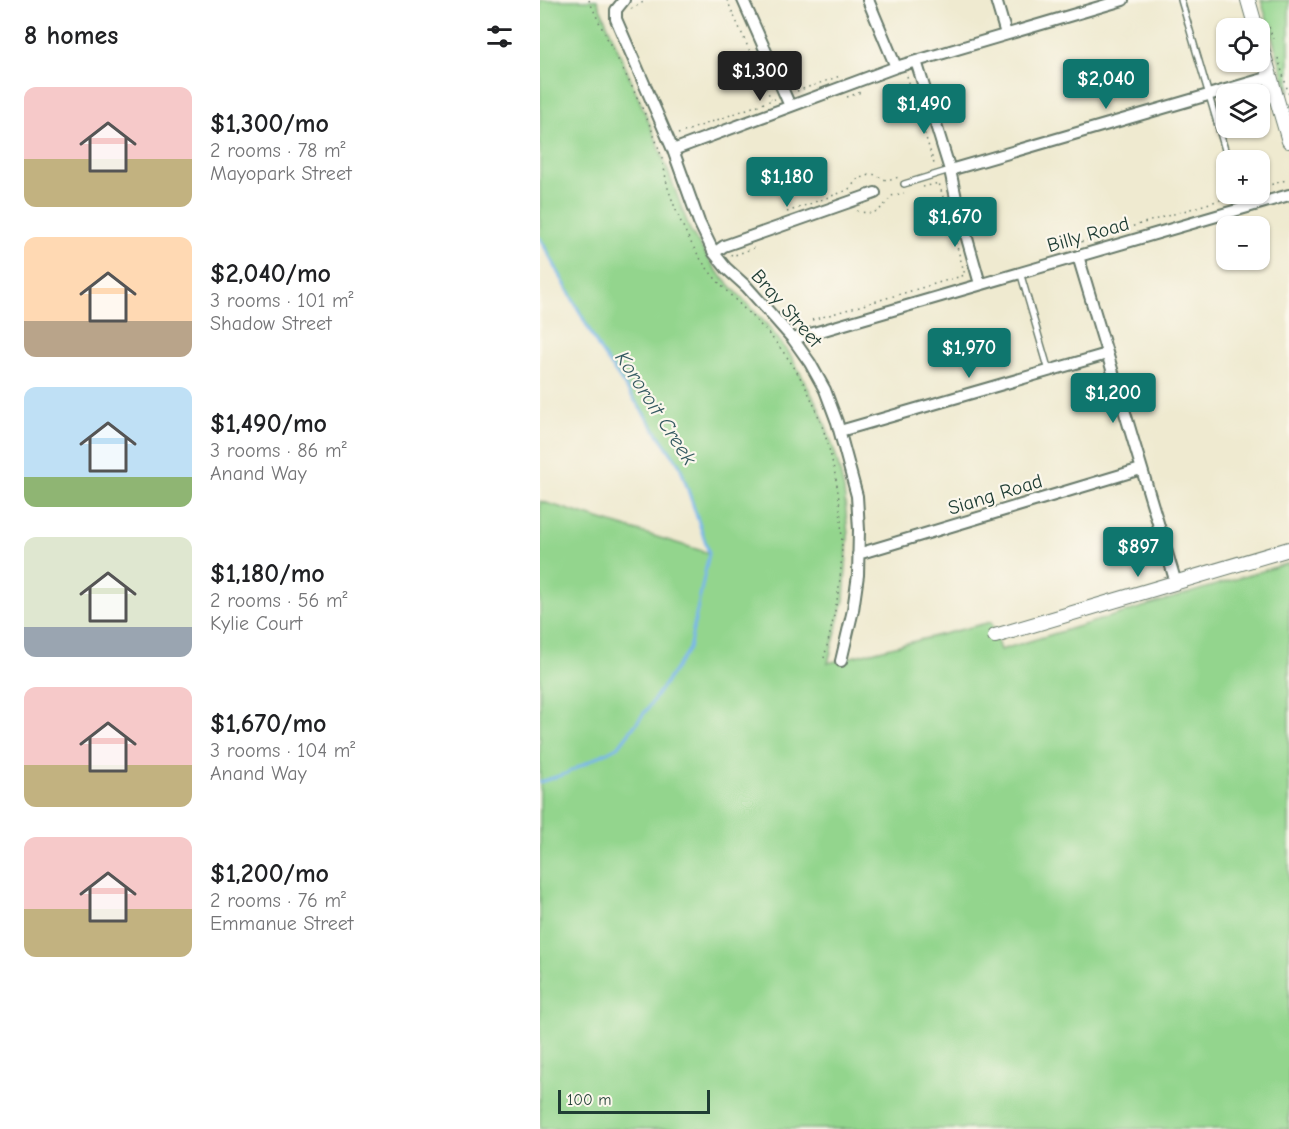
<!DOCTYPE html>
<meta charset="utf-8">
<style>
body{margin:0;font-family:"Comic Neue",sans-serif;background:#f6f6f6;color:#202124;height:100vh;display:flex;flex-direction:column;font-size:22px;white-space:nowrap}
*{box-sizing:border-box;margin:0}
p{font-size:20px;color:#757577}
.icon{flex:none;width:33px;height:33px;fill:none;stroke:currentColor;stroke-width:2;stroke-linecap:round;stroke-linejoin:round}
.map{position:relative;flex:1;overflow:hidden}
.side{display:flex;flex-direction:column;background:#fff;width:540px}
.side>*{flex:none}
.tools{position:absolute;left:676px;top:18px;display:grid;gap:12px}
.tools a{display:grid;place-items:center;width:54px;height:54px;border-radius:12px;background:#fff;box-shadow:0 2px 4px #0004;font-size:30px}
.scale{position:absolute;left:18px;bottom:15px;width:152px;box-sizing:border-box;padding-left:6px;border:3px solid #1f3d34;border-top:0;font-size:16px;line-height:21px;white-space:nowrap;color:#1f3d34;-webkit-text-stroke:4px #fbf7ec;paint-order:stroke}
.price{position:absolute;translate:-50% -51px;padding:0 14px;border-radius:6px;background:#0f766e;color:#fff;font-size:20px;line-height:39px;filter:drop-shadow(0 2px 3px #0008)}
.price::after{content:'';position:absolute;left:50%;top:36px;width:18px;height:14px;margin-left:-9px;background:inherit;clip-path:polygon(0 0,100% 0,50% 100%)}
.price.selected{background:#222;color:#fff}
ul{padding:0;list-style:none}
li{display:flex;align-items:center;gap:18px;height:150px;padding:0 24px}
li span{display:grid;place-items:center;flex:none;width:168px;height:120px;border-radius:12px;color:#555}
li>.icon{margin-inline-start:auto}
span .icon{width:72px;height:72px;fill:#fffc;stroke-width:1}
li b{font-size:26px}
h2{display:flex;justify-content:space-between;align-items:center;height:72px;padding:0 24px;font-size:26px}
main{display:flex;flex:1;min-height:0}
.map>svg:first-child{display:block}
</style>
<main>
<section class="side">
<h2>8 homes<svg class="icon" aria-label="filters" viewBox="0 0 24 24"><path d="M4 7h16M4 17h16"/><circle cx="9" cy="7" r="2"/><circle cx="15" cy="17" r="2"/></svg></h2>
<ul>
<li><span style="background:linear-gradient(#f6c9c9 60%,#c2b280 0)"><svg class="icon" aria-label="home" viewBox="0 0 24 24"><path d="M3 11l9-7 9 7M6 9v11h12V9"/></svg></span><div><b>$1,300/mo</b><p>2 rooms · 78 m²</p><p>Mayopark Street</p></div></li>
<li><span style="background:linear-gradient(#ffd9b3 70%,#b9a48a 0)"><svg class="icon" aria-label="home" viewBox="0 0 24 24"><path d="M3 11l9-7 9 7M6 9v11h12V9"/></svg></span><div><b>$2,040/mo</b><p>3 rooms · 101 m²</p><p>Shadow Street</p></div></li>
<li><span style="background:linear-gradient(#bfe0f5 75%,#8fb573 0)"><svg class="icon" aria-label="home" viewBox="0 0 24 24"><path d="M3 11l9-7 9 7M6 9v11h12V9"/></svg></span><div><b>$1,490/mo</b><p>3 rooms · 86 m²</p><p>Anand Way</p></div></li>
<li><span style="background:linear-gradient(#dfe7d0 75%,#9aa5b1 0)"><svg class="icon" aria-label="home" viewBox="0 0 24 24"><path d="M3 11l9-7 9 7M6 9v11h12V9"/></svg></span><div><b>$1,180/mo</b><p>2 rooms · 56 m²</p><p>Kylie Court</p></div></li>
<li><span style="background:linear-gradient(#f6c9c9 65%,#c2b280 0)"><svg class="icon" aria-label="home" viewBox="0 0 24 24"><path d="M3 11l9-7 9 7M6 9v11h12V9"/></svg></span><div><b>$1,670/mo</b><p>3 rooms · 104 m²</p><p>Anand Way</p></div></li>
<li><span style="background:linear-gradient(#f6c9c9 60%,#c2b280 0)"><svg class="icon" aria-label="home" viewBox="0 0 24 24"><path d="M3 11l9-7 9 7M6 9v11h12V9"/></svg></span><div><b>$1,200/mo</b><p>2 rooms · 76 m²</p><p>Emmanue Street</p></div></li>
</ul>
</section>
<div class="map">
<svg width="749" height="1129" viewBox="0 0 749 1129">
<rect width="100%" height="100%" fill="#fbf7ec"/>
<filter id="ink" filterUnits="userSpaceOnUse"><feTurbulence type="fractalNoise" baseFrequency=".0167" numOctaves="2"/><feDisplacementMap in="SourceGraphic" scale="12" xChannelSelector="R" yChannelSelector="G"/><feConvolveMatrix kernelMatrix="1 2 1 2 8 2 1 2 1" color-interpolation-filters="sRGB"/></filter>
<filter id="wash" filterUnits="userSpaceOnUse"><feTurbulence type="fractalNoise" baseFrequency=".008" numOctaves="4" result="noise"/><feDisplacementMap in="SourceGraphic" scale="24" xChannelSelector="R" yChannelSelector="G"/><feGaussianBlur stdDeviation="1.35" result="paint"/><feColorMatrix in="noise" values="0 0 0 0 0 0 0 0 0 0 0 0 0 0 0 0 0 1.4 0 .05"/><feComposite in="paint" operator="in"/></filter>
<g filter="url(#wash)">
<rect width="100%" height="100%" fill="#efead0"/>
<path fill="#93d58d" stroke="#598960" stroke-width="1.5" d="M 0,0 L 57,0 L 116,139 L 150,230 L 176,270 L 228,326 L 251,356 L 279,408 L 286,426 L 297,459 L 304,490 L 308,536 L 304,600 L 288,663 L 451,622 L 460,650 L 749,563 L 749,1129 L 0,1129 L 0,501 L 169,553 L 140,466 L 60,350 L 0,238 Z
M 721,0 L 749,0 L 749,93 Z"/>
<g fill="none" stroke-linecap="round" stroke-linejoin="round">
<path stroke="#79b6ec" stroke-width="3" d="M 0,238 L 60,350 L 140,466 L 169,553 L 149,649 L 108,708 L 79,746 L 25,774 L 0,782"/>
</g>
</g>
<g filter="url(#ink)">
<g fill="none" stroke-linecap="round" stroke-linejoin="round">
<defs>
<path id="service" d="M 641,0 L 688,160
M 364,184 L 410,170
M 698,194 L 702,208
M 480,272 L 509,371"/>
<path id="minor" d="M 84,0 L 76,10 L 76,19 L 133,150 L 159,222 L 174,253 L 186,268 L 207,287 L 253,339 L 270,363 L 285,390 L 297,422 L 317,496 L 319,530 L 318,575 L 313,610 L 301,661
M 203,0 L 250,106
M 328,0 L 356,67
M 456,0 L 466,34
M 376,61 L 410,170 L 417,203 L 440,284
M 133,150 L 356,67 L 583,0
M 410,170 L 730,77
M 174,253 L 184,246 L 335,193
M 538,256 L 636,583
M 253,339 L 749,195
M 300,431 L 567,354
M 318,554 L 601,469"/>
<path id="tertiary" d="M 708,0 L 716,28
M 720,42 L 749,141
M 455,636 L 749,549"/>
</defs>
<use href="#service" stroke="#687a6b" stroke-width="8"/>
<use href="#minor" stroke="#687a6b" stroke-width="14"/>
<use href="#tertiary" stroke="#687a6b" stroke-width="16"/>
<path stroke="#687a6b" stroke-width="1.5" stroke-dasharray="1.5 4.5" stroke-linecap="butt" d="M 49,0 C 71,51 102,99 120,152 C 124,164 125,176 128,188 C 136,212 146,236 160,258 C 183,294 219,318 244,353 C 289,412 308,504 300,578 C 297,607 290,634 283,662
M 187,0 L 231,99
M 91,9 L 107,0
M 729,27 L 733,39
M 738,58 L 749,95
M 367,76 L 395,167
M 257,91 L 300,76
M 307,97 L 324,91
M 138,134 L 235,99
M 383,187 L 399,183
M 720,188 L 746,180
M 317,211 C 335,216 341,211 351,196 L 364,193
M 247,212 L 308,190 L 318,179 L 333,174 L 346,180 L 360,177
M 524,247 L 690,197
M 191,254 L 192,256 L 217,247
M 272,320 L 425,275 L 399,183"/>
<use href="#service" stroke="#fff" stroke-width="5"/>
<use href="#minor" stroke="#fff" stroke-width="10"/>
<use href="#tertiary" stroke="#fff" stroke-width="14"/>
</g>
</g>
<g text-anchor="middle" stroke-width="4.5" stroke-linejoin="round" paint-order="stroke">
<g font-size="20" fill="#1f3d34" stroke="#fbf7ec">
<text transform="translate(548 234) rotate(-16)" y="7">Billy Road</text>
<text transform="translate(247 308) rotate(49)" y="7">Bray Street</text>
<text transform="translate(455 494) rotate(-17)" y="7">Siang Road</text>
</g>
<g font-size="21" font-style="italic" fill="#365b62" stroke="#fbf7ec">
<text transform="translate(116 408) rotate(57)" y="7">Kororoit Creek</text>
</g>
</g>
</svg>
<div class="tools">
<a><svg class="icon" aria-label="locate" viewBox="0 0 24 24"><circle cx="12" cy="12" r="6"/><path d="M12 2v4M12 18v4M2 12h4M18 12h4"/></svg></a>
<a><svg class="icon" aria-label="layers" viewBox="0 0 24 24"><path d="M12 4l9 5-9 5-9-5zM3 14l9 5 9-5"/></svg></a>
<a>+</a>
<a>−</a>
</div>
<div class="scale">100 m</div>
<b class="price selected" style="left:220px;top:102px">$1,300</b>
<b class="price" style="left:566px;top:110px">$2,040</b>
<b class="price" style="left:384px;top:135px">$1,490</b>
<b class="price" style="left:247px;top:208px">$1,180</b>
<b class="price" style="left:415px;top:248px">$1,670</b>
<b class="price" style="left:429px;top:379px">$1,970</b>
<b class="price" style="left:573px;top:424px">$1,200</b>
<b class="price" style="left:598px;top:578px">$897</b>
</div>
</main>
